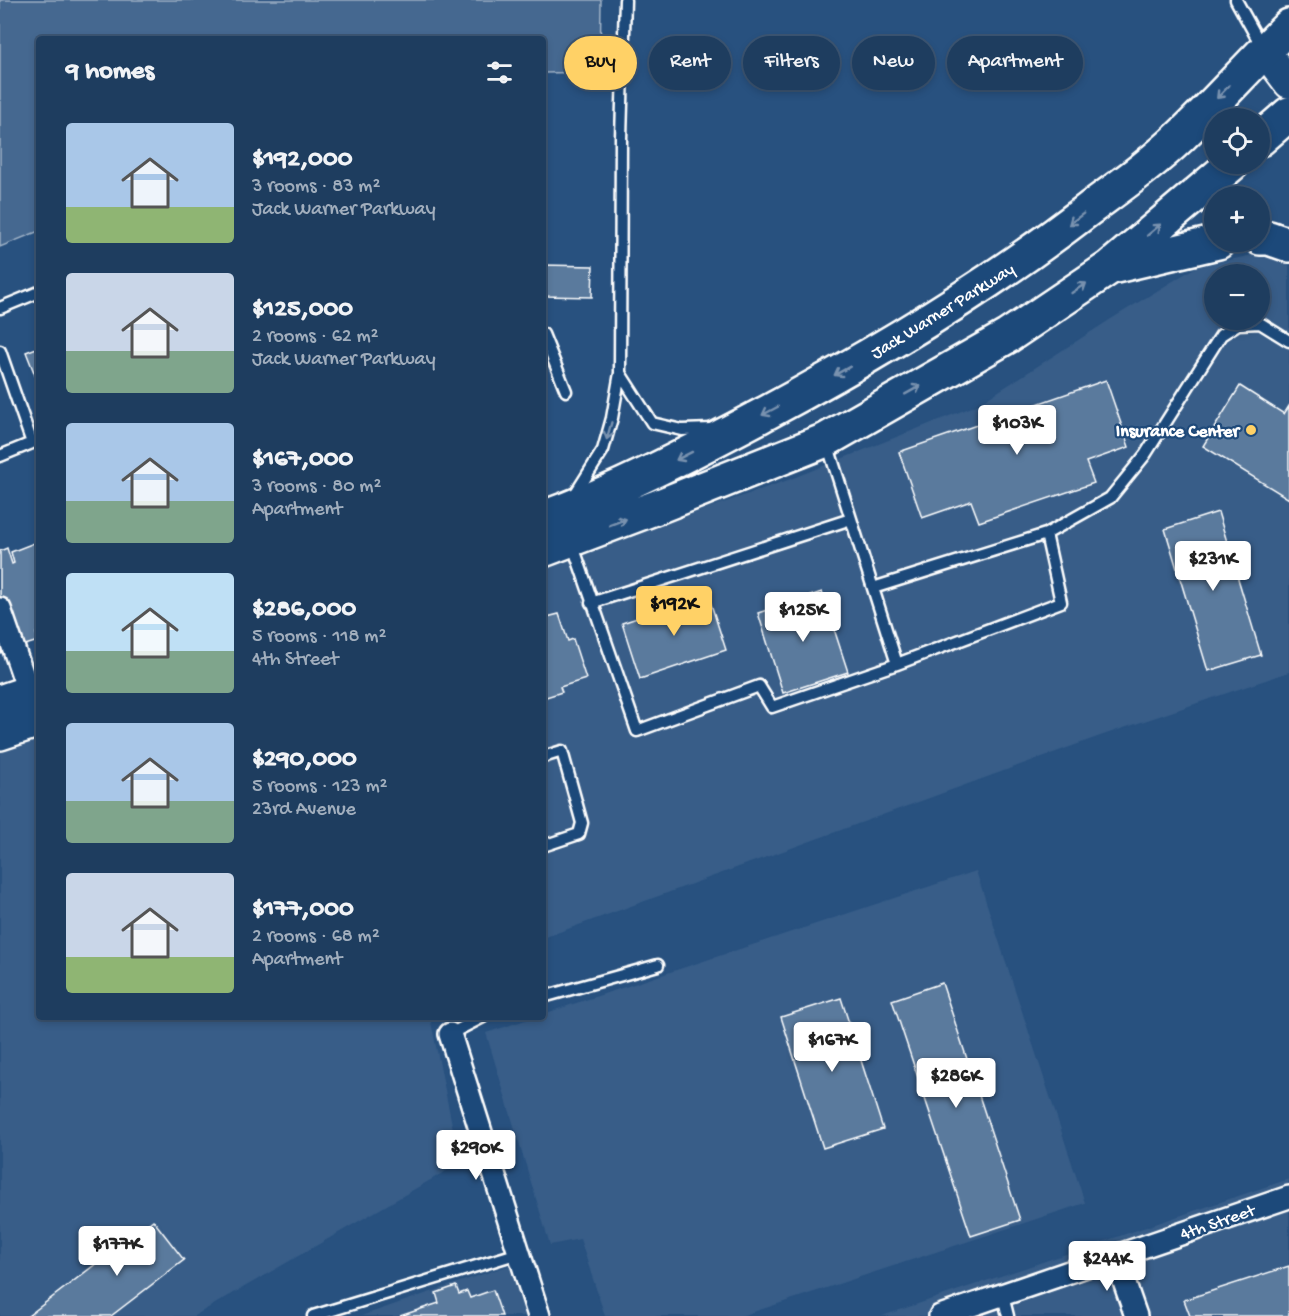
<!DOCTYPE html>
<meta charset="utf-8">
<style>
body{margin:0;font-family:"Gochi Hand",sans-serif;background:#2b4868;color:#f1f3f6;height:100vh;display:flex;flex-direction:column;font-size:22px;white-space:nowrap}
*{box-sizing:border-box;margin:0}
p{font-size:20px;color:#a1aebd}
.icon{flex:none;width:33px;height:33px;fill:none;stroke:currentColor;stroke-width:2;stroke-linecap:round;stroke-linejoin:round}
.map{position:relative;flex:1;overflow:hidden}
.panel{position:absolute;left:36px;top:36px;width:510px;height:984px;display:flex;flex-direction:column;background:#1e3d5f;border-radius:6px;box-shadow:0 3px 9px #0003,0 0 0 2px #3c5674}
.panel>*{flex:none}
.hud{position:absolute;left:564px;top:36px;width:570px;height:54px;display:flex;gap:12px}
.buttons{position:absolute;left:1204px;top:108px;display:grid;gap:12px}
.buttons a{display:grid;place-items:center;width:66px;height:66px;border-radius:50%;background:#1e3d5f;box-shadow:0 3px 9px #0003,0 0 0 2px #3c5674;font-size:30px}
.price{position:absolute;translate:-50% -51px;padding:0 14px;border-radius:6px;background:#fff;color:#222;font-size:20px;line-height:39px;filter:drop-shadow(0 2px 3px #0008)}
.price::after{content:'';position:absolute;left:50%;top:36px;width:18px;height:14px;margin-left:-9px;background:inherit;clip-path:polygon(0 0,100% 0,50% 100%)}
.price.on{background:#ffd166;color:#111}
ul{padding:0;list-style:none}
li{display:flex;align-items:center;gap:18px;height:150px;padding:0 30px}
li span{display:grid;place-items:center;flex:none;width:168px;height:120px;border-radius:6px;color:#555}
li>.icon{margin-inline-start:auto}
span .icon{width:72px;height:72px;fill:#fffc;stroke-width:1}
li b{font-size:26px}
h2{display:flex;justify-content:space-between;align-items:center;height:72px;padding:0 30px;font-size:26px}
.tag{padding:0 21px;border-radius:27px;background:#1e3d5f;box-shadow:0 3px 9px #0003,0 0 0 2px #3c5674;font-size:21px;line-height:54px}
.tag.on{background:#ffd166;color:#111}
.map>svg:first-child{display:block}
</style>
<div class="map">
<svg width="1289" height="1316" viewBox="0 0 1289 1316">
<rect width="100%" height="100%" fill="#28517f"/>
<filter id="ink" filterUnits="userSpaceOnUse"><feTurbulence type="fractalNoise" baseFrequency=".0167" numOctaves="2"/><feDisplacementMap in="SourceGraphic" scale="12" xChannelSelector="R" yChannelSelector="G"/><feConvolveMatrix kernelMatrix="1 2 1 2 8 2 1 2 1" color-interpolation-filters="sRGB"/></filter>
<g filter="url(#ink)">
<path fill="#375d88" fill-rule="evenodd" d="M 1262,253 L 1289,265 L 1289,672 L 1103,735 L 543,938 L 543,566 L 788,480 L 977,405 L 1111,319 L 1196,267 ZM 1215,274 L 1260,274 L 1260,320 L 1215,320 Z
M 39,731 L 39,1017 L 430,1017 L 460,1163 L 194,1316 L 0,1316 L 0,744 Z
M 976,871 L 1085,1203 L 741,1316 L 605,1316 L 580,1239 L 550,1245 L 486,1033 L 535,1017 L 543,1017 L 543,1014 Z
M 1289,1179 L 1289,1316 L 882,1316 Z
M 524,1260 L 548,1316 L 361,1316 Z"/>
<path fill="#446890" stroke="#a2b4c8" stroke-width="1.5" d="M 0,0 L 601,0 L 600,72 L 543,73 L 543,39 L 39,39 L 39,231 L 0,247 Z"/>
<path fill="#5a7a9d" stroke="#fff" stroke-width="1.5" d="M 543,265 L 593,266 L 592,297 L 543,296 Z
M 39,347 L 39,380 L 37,380 L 26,352 Z
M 1106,380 L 1129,447 L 1086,462 L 1094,483 L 979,522 L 971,501 L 922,518 L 899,452 Z
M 1240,386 L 1284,414 L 1289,406 L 1289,499 L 1203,446 Z
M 1218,512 L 1261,655 L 1208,671 L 1165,529 Z
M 39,541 L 39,632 L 36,633 L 38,641 L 0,653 L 0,551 L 7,548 L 12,564 L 14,563 L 11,552 Z
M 822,592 L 848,672 L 783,693 L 758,613 Z
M 708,595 L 726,650 L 640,679 L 622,623 Z
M 545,611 L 547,617 L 559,614 L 568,641 L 573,639 L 586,679 L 560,687 L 562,692 L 543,698 L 543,612 Z
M 942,983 L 1020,1220 L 971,1236 L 892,1000 Z
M 841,998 L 883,1129 L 823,1148 L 781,1017 Z
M 153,1220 L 184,1260 L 111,1316 L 28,1316 Z
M 1289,1266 L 1289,1316 L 1190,1316 L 1184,1300 Z
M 456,1286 L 459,1294 L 467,1291 L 470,1298 L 493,1290 L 502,1316 L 400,1316 L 439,1303 L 436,1293 Z"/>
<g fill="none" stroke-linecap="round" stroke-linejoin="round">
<defs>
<path id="service" d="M 1236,0 L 1262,47
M 0,308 L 39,292
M 543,334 L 566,391
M 0,351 L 32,443 L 39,440
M 620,373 L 652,423 L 682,430 L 712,429
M 827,443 L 897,664
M 0,456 L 32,443
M 574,496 L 603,450 L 612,418 L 620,373 L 621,138 L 625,0
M 572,543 L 637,731 L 759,686 L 772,707 L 897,664 L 1061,602 L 1046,534
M 873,588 L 1046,534 L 1110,498 L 1145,455 L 1221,335 L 1238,324 L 1260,323 L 1289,341
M 591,603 L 851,519
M 543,757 L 562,751 L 582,823 L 579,834 L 543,846
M 543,997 L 658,965
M 450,1034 L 483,1017
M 1003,1296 L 1008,1316
M 313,1316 L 519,1253"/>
<path id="minor" d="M 0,609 L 29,693
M 450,1034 L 539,1316
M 1115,1256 L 1136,1316
M 940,1316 L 1289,1197"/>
<path id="secondary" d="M 1264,50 L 1289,83"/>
<path id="primary" d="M 1260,139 L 1289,114
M 1260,238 L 1269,238 L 1289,245
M 1116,266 L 1218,242
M 543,518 C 621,490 694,451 768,412 C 880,352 988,287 1089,209 C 1120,186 1153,163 1181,136 C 1218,101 1252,62 1289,26
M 543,550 L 657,507 L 826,440 L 1008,336 L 1109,268 L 1232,164
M 0,702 L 39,689
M 0,733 L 39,720"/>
</defs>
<use href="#service" stroke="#fff" stroke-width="15"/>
<use href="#minor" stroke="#fff" stroke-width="26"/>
<use href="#secondary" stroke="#fff" stroke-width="34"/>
<use href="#primary" stroke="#fff" stroke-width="38"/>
<use href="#service" stroke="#1f4a7a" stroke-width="10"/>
<use href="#minor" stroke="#1f4a7a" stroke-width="21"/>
<use href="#secondary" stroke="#1f4a7a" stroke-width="30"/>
<use href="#primary" stroke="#1f4a7a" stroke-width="33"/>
</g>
<defs><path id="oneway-shaft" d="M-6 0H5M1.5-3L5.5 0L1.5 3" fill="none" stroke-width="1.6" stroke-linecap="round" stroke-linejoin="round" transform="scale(1.5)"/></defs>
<g stroke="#7992af">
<use href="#oneway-shaft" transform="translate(1223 92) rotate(134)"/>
<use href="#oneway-shaft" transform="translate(1076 219) rotate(143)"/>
<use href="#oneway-shaft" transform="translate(1154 230) rotate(-40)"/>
<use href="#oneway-shaft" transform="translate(1079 288) rotate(-34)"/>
<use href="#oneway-shaft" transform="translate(842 371) rotate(151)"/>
<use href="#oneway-shaft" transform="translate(913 390) rotate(-29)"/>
<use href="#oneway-shaft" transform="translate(770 411) rotate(152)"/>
<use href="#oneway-shaft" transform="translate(609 431) rotate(106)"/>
<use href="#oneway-shaft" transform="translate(684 456) rotate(153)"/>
<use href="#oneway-shaft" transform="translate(618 522) rotate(-21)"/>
</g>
</g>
<circle fill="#ffd166" stroke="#1f4a7a" stroke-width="2" cx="1251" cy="430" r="6"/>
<g text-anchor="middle" stroke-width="4.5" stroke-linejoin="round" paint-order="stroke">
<g font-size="18" fill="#fff" stroke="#1f4a7a">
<text transform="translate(942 310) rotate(-32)" y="6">Jack Warner Parkway</text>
<text transform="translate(1217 1221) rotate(-19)" y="6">4th Street</text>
</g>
<g font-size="18" font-weight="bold" fill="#fff" stroke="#1f4a7a" text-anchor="end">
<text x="1239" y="436">Insurance Center</text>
</g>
</g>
</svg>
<div class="buttons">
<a><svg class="icon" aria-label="locate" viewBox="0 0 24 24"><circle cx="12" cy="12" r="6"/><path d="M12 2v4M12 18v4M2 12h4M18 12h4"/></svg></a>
<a>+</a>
<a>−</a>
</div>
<b class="price" style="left:1017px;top:456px">$103K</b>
<b class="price" style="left:1213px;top:592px">$231K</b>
<b class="price on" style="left:674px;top:637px">$192K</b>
<b class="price" style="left:803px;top:643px">$125K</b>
<b class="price" style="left:832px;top:1073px">$167K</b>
<b class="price" style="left:956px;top:1109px">$286K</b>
<b class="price" style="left:476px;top:1181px">$290K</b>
<b class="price" style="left:117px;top:1277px">$177K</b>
<b class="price" style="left:1107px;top:1292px">$244K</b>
<div class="hud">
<a class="tag on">Buy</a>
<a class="tag">Rent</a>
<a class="tag">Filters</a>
<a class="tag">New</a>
<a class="tag">Apartment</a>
</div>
<section class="panel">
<h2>9 homes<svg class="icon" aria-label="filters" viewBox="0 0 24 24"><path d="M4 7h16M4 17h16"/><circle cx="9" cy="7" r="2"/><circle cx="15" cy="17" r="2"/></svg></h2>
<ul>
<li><span style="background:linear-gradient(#a9c7e8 70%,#8fb573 0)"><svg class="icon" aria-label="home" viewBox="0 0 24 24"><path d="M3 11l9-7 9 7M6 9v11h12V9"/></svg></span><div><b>$192,000</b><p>3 rooms · 83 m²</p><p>Jack Warner Parkway</p></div></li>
<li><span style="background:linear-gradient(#c9d6e8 65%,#7fa58c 0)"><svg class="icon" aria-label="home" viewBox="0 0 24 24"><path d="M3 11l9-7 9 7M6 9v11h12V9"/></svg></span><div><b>$125,000</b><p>2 rooms · 62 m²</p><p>Jack Warner Parkway</p></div></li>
<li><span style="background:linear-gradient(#a9c7e8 65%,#7fa58c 0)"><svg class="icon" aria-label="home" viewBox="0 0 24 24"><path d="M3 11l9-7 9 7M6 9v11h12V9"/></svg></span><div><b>$167,000</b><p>3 rooms · 80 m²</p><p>Apartment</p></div></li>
<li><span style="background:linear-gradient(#bfe0f5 65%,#7fa58c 0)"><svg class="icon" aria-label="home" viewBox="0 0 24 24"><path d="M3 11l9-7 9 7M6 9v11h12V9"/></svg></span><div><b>$286,000</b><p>5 rooms · 118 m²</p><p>4th Street</p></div></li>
<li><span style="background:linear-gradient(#a9c7e8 65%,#7fa58c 0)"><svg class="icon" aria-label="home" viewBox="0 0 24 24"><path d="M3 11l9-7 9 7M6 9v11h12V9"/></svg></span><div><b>$290,000</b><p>5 rooms · 123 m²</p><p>23rd Avenue</p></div></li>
<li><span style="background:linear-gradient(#c9d6e8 70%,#8fb573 0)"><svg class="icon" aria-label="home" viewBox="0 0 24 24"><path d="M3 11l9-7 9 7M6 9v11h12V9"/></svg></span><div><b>$177,000</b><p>2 rooms · 68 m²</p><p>Apartment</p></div></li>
</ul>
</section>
</div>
